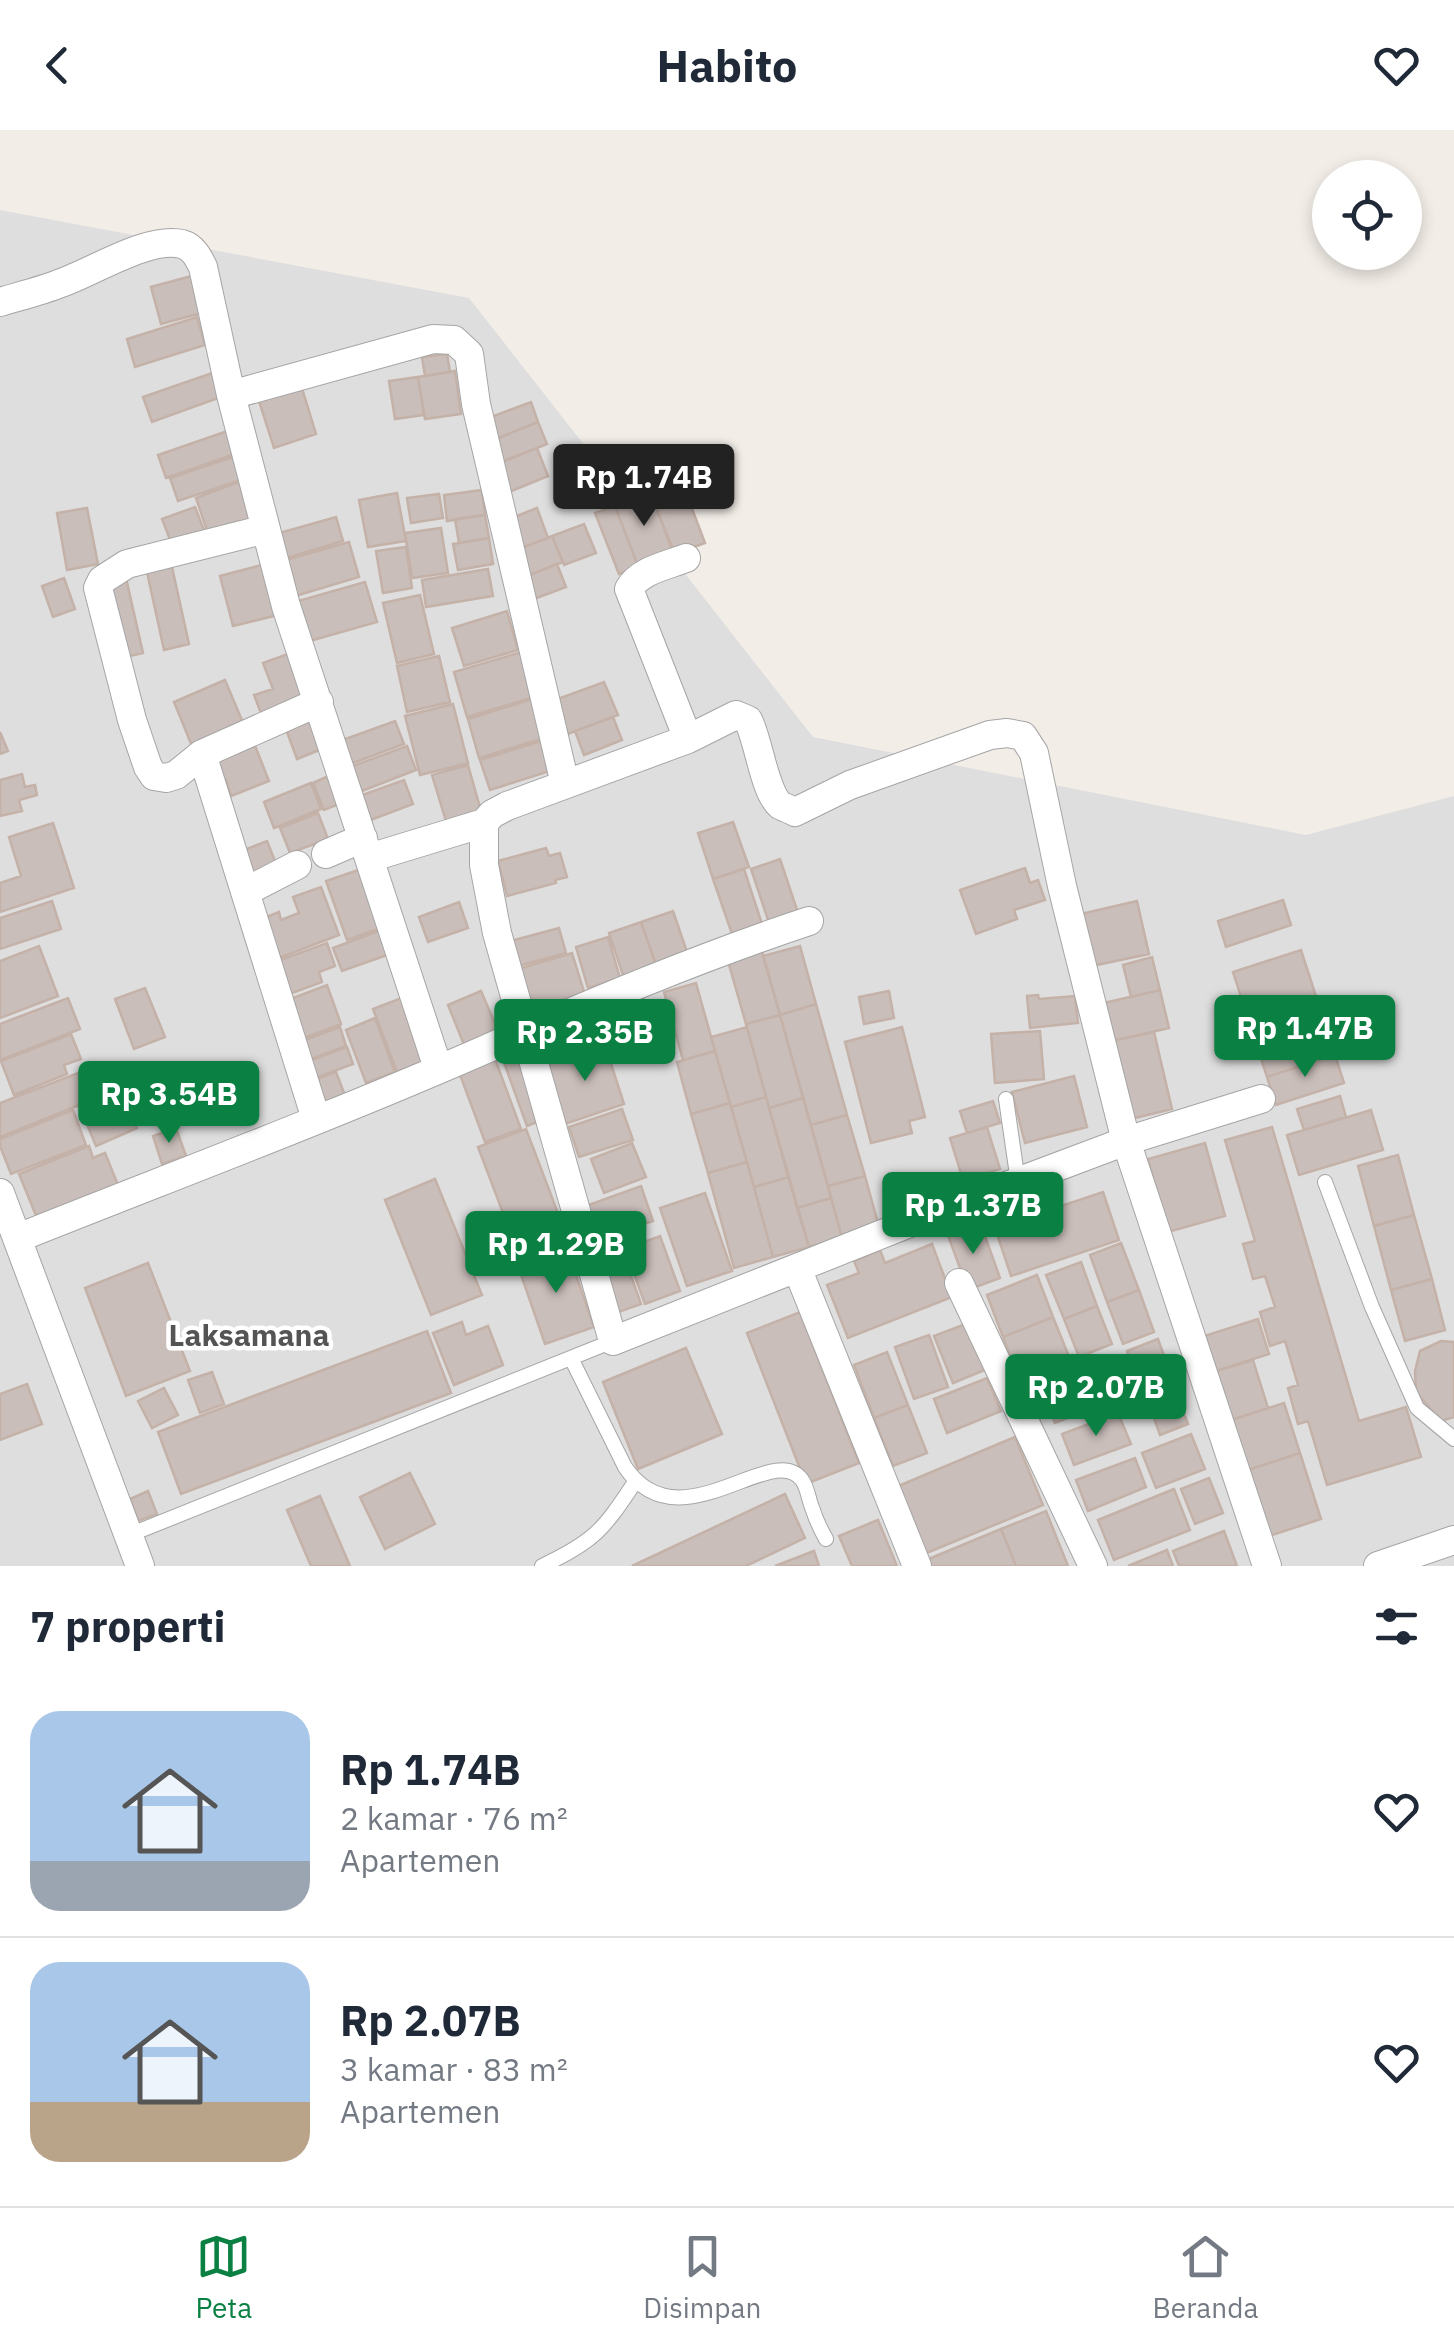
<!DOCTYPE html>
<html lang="id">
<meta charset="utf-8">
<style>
body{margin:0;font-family:"IBM Plex Sans",sans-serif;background:#f6f6f7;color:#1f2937;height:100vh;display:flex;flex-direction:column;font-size:38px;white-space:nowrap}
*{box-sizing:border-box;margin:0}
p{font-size:32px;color:#747a83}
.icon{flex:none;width:55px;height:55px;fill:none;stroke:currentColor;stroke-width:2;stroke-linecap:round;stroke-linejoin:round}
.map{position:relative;height:1436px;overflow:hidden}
.side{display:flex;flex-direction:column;background:#fff;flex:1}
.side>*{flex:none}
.fabs{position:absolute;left:1312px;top:30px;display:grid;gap:20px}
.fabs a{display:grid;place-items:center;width:110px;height:110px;border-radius:50%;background:#fff;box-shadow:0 5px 15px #0003;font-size:50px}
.price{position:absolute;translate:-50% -85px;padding:0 22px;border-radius:10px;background:#0b8043;color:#fff;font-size:32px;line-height:65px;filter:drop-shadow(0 2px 5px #0008)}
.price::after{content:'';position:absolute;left:50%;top:60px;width:30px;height:22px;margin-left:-15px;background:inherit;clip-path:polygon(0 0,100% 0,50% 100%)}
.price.selected{background:#222;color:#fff}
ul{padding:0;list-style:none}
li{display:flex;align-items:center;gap:30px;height:250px;padding:0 30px}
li+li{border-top:2px solid #e0e1e3}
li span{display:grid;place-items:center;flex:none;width:280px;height:200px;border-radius:30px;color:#555}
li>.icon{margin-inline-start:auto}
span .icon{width:120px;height:120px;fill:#fffc;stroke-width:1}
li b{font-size:42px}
h2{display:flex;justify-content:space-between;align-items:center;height:120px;padding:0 30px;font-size:42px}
header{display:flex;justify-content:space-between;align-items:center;height:130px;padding:0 30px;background:#fff;font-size:45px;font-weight:800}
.tab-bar{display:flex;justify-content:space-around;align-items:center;height:140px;border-top:2px solid #e0e1e3;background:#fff;font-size:28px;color:#747a83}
.tab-bar a{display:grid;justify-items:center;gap:5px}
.tab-bar .selected{color:#0b8043}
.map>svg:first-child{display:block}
</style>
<header><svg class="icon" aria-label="back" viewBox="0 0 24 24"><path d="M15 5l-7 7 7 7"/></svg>Habito<svg class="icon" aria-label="heart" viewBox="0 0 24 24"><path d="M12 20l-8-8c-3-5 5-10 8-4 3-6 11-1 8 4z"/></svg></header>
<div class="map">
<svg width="1454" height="1436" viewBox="0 0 1454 1436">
<rect width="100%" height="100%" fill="#f2ede7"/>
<path fill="#dfdede" d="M 0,80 L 469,168 L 813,607 L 1306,705 L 1454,666 L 1454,1436 L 0,1436 Z"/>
<path fill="#cabeba" stroke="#c4b1a8" stroke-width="2.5" d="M 195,145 L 205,182 L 161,194 L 151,157 Z
M 197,187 L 205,215 L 135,237 L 127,209 Z
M 447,224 L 450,242 L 425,246 L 422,227 Z
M 455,241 L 461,284 L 425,289 L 418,247 Z
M 212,243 L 221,267 L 152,292 L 143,267 Z
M 418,247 L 424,285 L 395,289 L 389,251 Z
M 301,255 L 316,304 L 274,318 L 258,268 Z
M 531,272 L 538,292 L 491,311 L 483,290 Z
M 538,292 L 547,314 L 497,334 L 489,312 Z
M 230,300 L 238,323 L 166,348 L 158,325 Z
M 537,318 L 548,346 L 509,362 L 498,333 Z
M 236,326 L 244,349 L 178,371 L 170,348 Z
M 241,351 L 255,392 L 210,409 L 196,368 Z
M 482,360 L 485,385 L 447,391 L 444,365 Z
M 650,362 L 673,422 L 638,436 L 615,376 Z
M 397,363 L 406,411 L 368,417 L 359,370 Z
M 439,364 L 443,388 L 411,393 L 407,368 Z
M 688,368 L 705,413 L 675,424 L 657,380 Z
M 615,376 L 638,436 L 619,444 L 595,383 Z
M 195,377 L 207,408 L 174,420 L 162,389 Z
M 87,378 L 98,434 L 67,440 L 57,383 Z
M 537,378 L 548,408 L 516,420 L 504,391 Z
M 485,385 L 489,408 L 459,413 L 455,389 Z
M 336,387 L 343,411 L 280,430 L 272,405 Z
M 584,394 L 596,423 L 564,435 L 552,406 Z
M 441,398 L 448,443 L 412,448 L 405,403 Z
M 552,406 L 563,432 L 524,447 L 514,421 Z
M 489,408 L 493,434 L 458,440 L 453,414 Z
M 349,412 L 359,447 L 289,468 L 279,432 Z
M 406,417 L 412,458 L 383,463 L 376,421 Z
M 170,428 L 189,514 L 164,520 L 145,433 Z
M 269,433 L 282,484 L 233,496 L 220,446 Z
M 557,434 L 566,457 L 529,471 L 520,449 Z
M 488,439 L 493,466 L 426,477 L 422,450 Z
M 64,448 L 75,479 L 53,487 L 42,456 Z
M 126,448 L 143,523 L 120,528 L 103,453 Z
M 365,452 L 377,492 L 310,511 L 298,471 Z
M 420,465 L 434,524 L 397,533 L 383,473 Z
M 507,481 L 518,520 L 464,536 L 452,498 Z
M 296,521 L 315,572 L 264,591 L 254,565 L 273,559 L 263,533 Z
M 525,521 L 538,566 L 467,587 L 454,542 Z
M 439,526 L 450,572 L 407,582 L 397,536 Z
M 225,550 L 244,595 L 192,616 L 174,572 Z
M 604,552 L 618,585 L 568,604 L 555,570 Z
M 539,567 L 551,606 L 479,628 L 468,589 Z
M 453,574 L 468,633 L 420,645 L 405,586 Z
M 315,583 L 327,617 L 297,629 L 284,594 Z
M 613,587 L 622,610 L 584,625 L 575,601 Z
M 395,591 L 404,614 L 345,636 L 337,612 Z
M 0,602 L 8,621 L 0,624 Z
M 252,608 L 269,651 L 231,666 L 226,650 L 219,652 L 209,625 Z
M 544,610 L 553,640 L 490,660 L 480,630 Z
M 407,616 L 416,640 L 354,664 L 345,639 Z
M 468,635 L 481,681 L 446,691 L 432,645 Z
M 335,643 L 347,671 L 324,680 L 313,653 Z
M 22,644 L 25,657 L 35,655 L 37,665 L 19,670 L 22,681 L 0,686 L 0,650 Z
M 404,650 L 413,674 L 363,693 L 354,668 Z
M 311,653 L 321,679 L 274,698 L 264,672 Z
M 318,683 L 328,709 L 290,723 L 280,698 Z
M 733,692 L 749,737 L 713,749 L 698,703 Z
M 53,693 L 74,758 L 0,782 L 0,753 L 21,746 L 9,707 Z
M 267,711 L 277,736 L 248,749 L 237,723 Z
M 546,718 L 549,726 L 560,723 L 567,747 L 555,750 L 556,753 L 507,766 L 498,731 Z
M 780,729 L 798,783 L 769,793 L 751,739 Z
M 1025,738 L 1030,753 L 1038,750 L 1045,770 L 1014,780 L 1017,789 L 976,804 L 960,760 Z
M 361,739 L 381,798 L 347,810 L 326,751 Z
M 744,739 L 762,794 L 732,804 L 713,749 Z
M 321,757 L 339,805 L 274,830 L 259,790 L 279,782 L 281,790 L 299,783 L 293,767 Z
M 1283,770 L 1291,795 L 1226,817 L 1218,791 Z
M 52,771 L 61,799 L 0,819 L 0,788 Z
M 1137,771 L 1149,824 L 1092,836 L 1081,784 Z
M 459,772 L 468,798 L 428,812 L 419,787 Z
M 673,781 L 688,825 L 656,836 L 641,792 Z
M 641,792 L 658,840 L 625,851 L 609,803 Z
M 559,798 L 566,823 L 518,836 L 511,811 Z
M 384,799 L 393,823 L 342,841 L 333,818 Z
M 608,807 L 620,848 L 588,858 L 576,817 Z
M 327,813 L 335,836 L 319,842 L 322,852 L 287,865 L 275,832 Z
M 760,814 L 780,885 L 746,894 L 726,824 Z
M 39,816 L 58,866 L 0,888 L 0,831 Z
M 800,816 L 816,874 L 780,885 L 763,826 Z
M 1301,820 L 1335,925 L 1267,947 L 1233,842 Z
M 572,823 L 585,865 L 530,881 L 518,839 Z
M 1152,827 L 1160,860 L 1131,867 L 1123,835 Z
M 696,853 L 715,921 L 683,930 L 664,862 Z
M 327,855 L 341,894 L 299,910 L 285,871 Z
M 145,858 L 165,907 L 134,919 L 115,869 Z
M 1160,860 L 1169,898 L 1112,911 L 1104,873 Z
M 481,861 L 499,903 L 465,917 L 448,875 Z
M 641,861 L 651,891 L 609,904 L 600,875 Z
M 889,861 L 894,888 L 864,894 L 859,867 Z
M 1038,865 L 1039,869 L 1075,866 L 1078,893 L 1030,898 L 1027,866 Z
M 404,867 L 428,930 L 397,942 L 373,879 Z
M 68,868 L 80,899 L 0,930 L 0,894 Z
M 816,874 L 847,985 L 811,995 L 780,885 Z
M 594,878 L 605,912 L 546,931 L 535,896 Z
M 780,885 L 803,968 L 769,978 L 746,894 Z
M 375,888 L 395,942 L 366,953 L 346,900 Z
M 340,897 L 346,916 L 306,931 L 299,912 Z
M 747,897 L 766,967 L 731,977 L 711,907 Z
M 902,897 L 925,987 L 909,991 L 912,1003 L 871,1013 L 845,912 Z
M 1040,901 L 1044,949 L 995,953 L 991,904 Z
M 1154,902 L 1172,979 L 1131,989 L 1112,911 Z
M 71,904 L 81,929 L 64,935 L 67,944 L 14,965 L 1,931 Z
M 605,915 L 624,974 L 565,994 L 545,935 Z
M 347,917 L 353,934 L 313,949 L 306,932 Z
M 522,919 L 547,988 L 527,996 L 502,927 Z
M 715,921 L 730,973 L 691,984 L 677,932 Z
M 1335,925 L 1344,953 L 1276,975 L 1267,947 Z
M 495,929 L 521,999 L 485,1012 L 459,942 Z
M 336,942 L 346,968 L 322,978 L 311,951 Z
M 78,943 L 89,971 L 0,1007 L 0,973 Z
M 1074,946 L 1087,997 L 1025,1013 L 1012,962 Z
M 121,960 L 137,998 L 96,1016 L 80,977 Z
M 1340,966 L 1346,987 L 1304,1000 L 1297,979 Z
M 766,967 L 789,1047 L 754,1057 L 731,977 Z
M 803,968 L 831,1068 L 797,1078 L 769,978 Z
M 993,971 L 1000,993 L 967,1003 L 960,981 Z
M 730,973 L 747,1032 L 708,1043 L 691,984 Z
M 622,979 L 633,1010 L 579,1027 L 569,997 Z
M 73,980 L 86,1015 L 11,1044 L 0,1016 L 0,1009 Z
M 1371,980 L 1383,1020 L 1299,1045 L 1287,1005 Z
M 847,985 L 865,1046 L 828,1056 L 811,995 Z
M 987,997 L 1000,1039 L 963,1050 L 950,1008 Z
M 1272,997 L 1359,1291 L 1406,1277 L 1421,1327 L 1327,1355 L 1308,1291 L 1298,1294 L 1288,1258 L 1298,1255 L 1285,1211 L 1270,1216 L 1260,1182 L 1275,1177 L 1265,1146 L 1253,1149 L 1243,1114 L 1255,1111 L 1225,1010 Z
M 176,998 L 186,1026 L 162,1034 L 153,1006 Z
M 526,999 L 570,1115 L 522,1133 L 478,1017 Z
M 632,1013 L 646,1047 L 604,1063 L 591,1029 Z
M 1205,1013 L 1225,1086 L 1168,1102 L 1148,1029 Z
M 89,1016 L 93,1028 L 105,1023 L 118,1055 L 37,1088 L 19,1044 Z
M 1398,1025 L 1414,1085 L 1374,1096 L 1358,1036 Z
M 747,1032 L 773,1127 L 734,1138 L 708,1043 Z
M 865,1046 L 879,1097 L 842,1108 L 828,1056 Z
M 789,1047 L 809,1117 L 773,1127 L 754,1057 Z
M 435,1049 L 482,1165 L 431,1185 L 385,1070 Z
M 641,1056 L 653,1091 L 595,1111 L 583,1077 Z
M 1103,1062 L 1119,1110 L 1011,1146 L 995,1098 Z
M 705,1063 L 732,1141 L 687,1156 L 660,1078 Z
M 831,1068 L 842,1108 L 809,1117 L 797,1078 Z
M 1414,1085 L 1432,1149 L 1391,1160 L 1374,1096 Z
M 967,1092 L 974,1111 L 985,1106 L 1000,1148 L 968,1160 L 946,1100 Z
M 660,1106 L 680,1161 L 645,1174 L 625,1119 Z
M 1121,1113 L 1139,1160 L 1107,1172 L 1090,1125 Z
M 932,1114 L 952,1167 L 848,1208 L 827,1155 L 859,1143 L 854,1131 L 880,1120 L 885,1133 Z
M 621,1118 L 641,1174 L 613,1184 L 593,1128 Z
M 567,1119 L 594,1197 L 545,1214 L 518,1136 Z
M 1081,1132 L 1097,1176 L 1064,1189 L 1046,1145 Z
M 148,1133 L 190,1241 L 126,1266 L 85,1158 Z
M 1037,1145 L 1053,1187 L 1003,1207 L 987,1165 Z
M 1432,1149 L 1445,1200 L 1405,1211 L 1391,1160 Z
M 1139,1160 L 1154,1202 L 1123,1214 L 1107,1172 Z
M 1097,1176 L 1112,1214 L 1079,1227 L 1064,1189 Z
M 800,1182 L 859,1333 L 806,1354 L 747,1203 Z
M 1053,1187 L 1072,1234 L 1021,1254 L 1003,1207 Z
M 1258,1189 L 1269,1224 L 1210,1243 L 1198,1208 Z
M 462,1192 L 466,1205 L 488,1196 L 503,1235 L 454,1255 L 433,1203 Z
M 968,1193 L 987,1239 L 953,1253 L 934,1206 Z
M 427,1201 L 451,1263 L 181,1364 L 158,1302 Z
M 929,1205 L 948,1257 L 914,1269 L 895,1217 Z
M 1158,1209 L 1172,1248 L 1141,1260 L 1127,1221 Z
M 1441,1211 L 1454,1212 L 1454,1287 L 1441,1291 L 1416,1262 L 1415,1241 L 1420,1221 Z
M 686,1218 L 722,1304 L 638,1339 L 603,1252 Z
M 887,1222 L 908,1275 L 874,1288 L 854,1235 Z
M 1253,1230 L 1268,1278 L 1225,1292 L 1210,1243 Z
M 1098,1233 L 1112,1271 L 1055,1293 L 1040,1256 Z
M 212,1242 L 224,1274 L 200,1283 L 188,1250 Z
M 987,1248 L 1001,1281 L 947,1303 L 934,1269 Z
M 27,1254 L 42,1294 L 0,1310 L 0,1264 Z
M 1173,1255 L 1188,1294 L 1160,1305 L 1146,1265 Z
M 164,1258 L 178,1285 L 152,1298 L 138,1271 Z
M 1284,1273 L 1300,1323 L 1242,1342 L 1225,1292 Z
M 908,1275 L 927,1323 L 893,1336 L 874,1288 Z
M 1118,1283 L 1131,1314 L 1074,1335 L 1062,1304 Z
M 1191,1304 L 1205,1339 L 1156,1358 L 1142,1323 Z
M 1015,1307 L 1043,1375 L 924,1424 L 896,1357 Z
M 1300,1323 L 1321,1389 L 1263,1408 L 1242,1342 Z
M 1135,1328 L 1146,1357 L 1088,1381 L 1076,1350 Z
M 410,1343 L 435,1394 L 385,1419 L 360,1367 Z
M 1209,1348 L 1223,1383 L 1195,1394 L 1181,1359 Z
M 1174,1359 L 1190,1400 L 1114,1430 L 1098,1390 Z
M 148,1361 L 157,1384 L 138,1391 L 130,1369 Z
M 785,1364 L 805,1408 L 746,1436 L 632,1436 Z
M 320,1366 L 350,1436 L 311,1436 L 287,1380 Z
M 1046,1381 L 1068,1436 L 1016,1436 L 1001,1399 Z
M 878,1390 L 897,1436 L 852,1436 L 839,1406 Z
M 1001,1399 L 1016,1436 L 928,1436 L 926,1430 Z
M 1224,1401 L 1237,1436 L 1179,1436 L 1173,1421 Z
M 1167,1420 L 1173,1436 L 1128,1436 Z
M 814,1421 L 819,1436 L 775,1436 Z"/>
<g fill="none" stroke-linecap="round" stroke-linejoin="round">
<defs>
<path id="service" d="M 1006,969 L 1018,1052
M 1325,1052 L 1372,1177 L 1417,1278 L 1454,1309
M 571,1228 L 625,1337 C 679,1417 773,1309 802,1350 C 808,1358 809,1372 813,1380 C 816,1390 821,1400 826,1409
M 129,1405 L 613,1211
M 542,1436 C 595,1411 603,1400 635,1352"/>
<path id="minor" d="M 0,172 C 20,166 41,161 61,153 C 93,142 148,106 182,114 C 193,117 198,127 203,137 L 231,265 L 286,476 L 438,938
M 231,265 L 433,209 L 454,210 L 469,224 L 476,274 L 565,654
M 266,399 L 127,434 L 102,450 L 98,458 L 132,590 L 148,637 L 154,646 L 166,648 L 176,645 L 202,624 L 319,572
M 686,428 C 666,436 640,440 629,459 L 688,609
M 202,624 L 316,989
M 326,724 L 363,708
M 369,728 L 484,693
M 245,762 L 297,735
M 1261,969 L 1126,1011 L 940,1081 L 613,1211 L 497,803 L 484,735 L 484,693 L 492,684 L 507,676 L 688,609 L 736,585 L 748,590 C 759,611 764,661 780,675 C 783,677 792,680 795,682 L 850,655 L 990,605 L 1007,603 L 1023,606 L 1034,623 L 1062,756 L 1126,1011 L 1267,1436
M 0,1063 L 140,1436
M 18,1108 C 173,1046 331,987 484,920 C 591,873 698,828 809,791
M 797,1138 L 917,1436
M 959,1153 L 1093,1436
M 1378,1436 L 1454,1410"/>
</defs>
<use href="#service" stroke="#a5a5a5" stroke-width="16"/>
<use href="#minor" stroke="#a5a5a5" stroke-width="30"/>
<use href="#service" stroke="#fff" stroke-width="14"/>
<use href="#minor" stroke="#fff" stroke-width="28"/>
</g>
<g text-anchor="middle" stroke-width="9" stroke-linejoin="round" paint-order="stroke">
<g font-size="30" font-weight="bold" fill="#545454" stroke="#fff">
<text x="249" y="1216">Laksamana</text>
</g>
</g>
</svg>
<div class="fabs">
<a><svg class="icon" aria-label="locate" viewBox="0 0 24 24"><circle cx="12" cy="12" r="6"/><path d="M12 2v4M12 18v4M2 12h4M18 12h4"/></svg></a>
</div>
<b class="price selected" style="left:644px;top:399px">Rp 1.74B</b>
<b class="price" style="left:1305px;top:950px">Rp 1.47B</b>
<b class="price" style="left:585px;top:954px">Rp 2.35B</b>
<b class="price" style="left:169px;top:1016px">Rp 3.54B</b>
<b class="price" style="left:973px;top:1127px">Rp 1.37B</b>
<b class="price" style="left:556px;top:1166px">Rp 1.29B</b>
<b class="price" style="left:1096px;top:1309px">Rp 2.07B</b>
</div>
<section class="side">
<h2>7 properti<svg class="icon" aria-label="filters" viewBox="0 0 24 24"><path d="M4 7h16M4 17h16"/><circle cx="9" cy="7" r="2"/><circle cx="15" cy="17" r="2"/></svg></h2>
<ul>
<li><span style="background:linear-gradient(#a9c7e8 75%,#9aa5b1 0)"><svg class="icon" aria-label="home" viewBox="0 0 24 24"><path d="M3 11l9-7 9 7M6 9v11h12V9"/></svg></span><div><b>Rp 1.74B</b><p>2 kamar · 76 m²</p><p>Apartemen</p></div><svg class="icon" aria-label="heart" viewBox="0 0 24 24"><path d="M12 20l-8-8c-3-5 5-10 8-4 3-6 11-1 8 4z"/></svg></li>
<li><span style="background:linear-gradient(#a9c7e8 70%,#b9a48a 0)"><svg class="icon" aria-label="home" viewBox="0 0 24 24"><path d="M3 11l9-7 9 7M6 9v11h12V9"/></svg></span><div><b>Rp 2.07B</b><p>3 kamar · 83 m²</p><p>Apartemen</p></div><svg class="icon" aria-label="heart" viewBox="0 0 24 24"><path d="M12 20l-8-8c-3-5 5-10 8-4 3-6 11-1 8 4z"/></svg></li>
</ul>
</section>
<nav class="tab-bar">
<a class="selected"><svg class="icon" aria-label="map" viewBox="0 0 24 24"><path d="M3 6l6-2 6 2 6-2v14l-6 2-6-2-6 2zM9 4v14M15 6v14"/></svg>Peta</a>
<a><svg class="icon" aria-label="saved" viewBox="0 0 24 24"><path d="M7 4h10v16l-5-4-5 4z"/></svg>Disimpan</a>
<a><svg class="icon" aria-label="home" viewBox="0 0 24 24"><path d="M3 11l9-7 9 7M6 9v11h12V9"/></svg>Beranda</a>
</nav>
